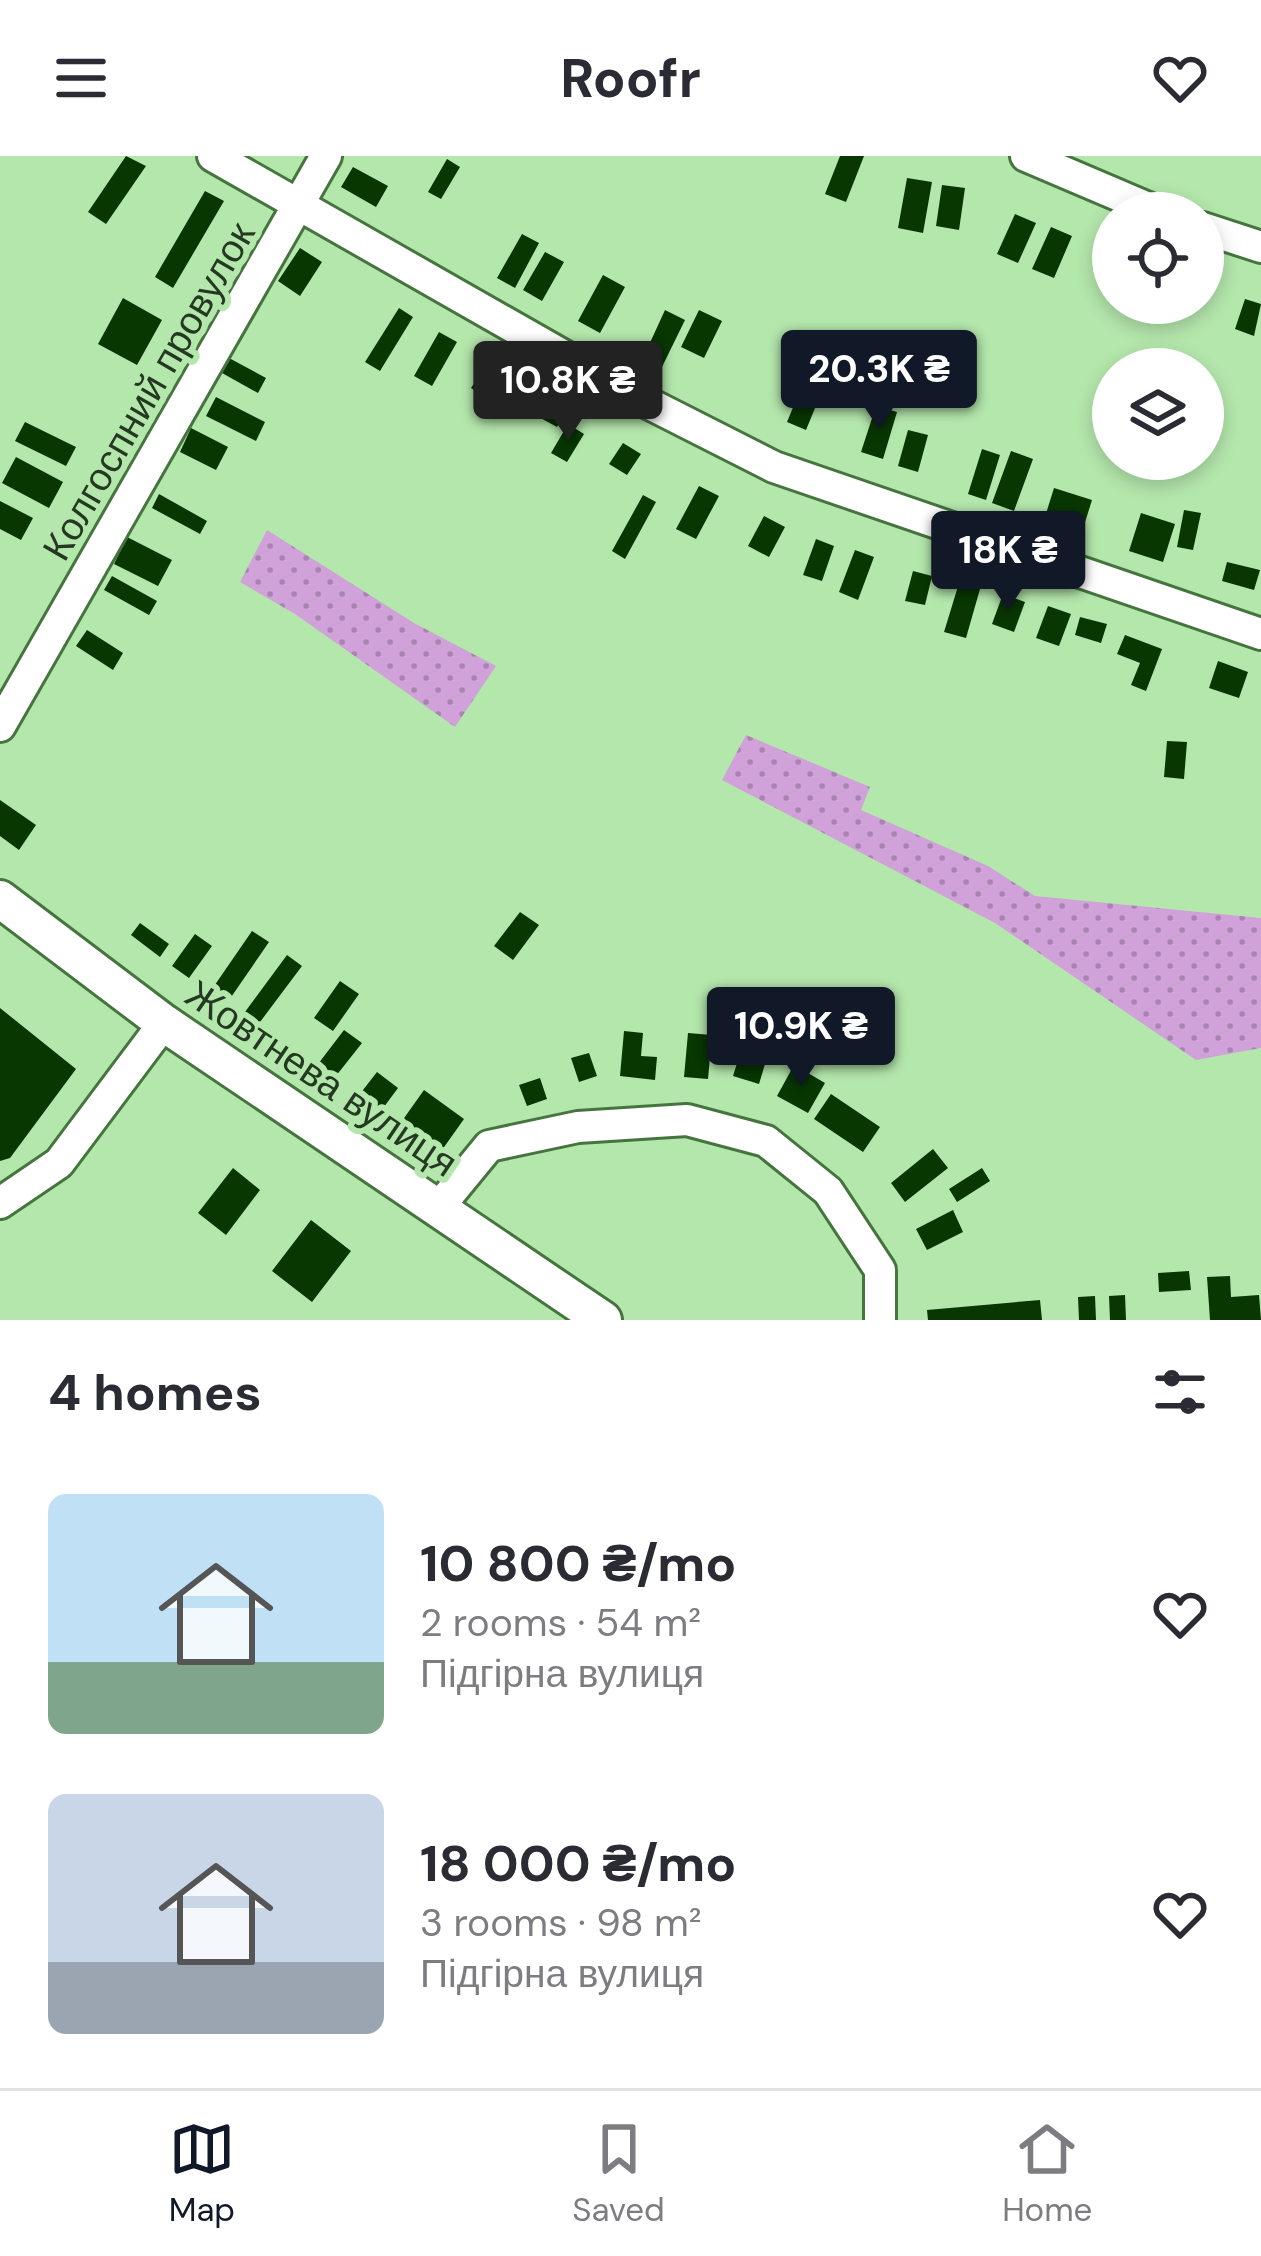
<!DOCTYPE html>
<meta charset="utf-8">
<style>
body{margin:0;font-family:"DM Sans",sans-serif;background:#f7f7f7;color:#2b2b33;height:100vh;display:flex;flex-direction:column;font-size:45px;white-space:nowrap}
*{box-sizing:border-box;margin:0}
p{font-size:39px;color:#7c7c81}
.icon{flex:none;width:66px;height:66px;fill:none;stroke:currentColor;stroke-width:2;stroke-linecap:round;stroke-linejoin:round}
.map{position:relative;height:1164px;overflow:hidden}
.sheet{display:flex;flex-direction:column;background:#fff;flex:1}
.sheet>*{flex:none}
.controls{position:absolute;left:1092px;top:36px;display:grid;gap:24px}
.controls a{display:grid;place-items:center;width:132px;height:132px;border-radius:50%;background:#fff;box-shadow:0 6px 18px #0003;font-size:60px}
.price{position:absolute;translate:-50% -102px;padding:0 27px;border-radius:12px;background:#111827;color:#fff;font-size:39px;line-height:78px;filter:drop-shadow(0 3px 6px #0008)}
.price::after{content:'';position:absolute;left:50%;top:72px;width:36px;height:27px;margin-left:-18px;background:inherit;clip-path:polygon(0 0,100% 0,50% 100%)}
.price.on{background:#222;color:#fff}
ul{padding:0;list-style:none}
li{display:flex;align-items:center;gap:36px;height:300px;padding:0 48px}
li span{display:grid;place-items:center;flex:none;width:336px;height:240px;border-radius:18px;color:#555}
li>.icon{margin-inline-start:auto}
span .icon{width:144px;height:144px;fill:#fffc;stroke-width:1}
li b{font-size:51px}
h2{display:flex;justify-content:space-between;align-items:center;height:144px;padding:0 48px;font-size:51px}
header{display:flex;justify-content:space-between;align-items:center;height:156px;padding:0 48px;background:#fff;font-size:54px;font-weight:700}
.menu{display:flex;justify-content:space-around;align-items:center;height:168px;border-top:3px solid #e1e1e2;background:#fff;font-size:33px;color:#7c7c81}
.menu a{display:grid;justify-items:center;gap:6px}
.menu .on{color:#111827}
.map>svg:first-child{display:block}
</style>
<header><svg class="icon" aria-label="menu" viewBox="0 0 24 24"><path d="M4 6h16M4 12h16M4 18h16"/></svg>Roofr<svg class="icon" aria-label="heart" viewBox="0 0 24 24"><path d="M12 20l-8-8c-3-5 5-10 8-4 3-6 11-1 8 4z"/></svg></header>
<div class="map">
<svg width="1261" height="1164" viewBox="0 0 1261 1164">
<defs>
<pattern id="grass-dots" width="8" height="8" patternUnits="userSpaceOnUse" patternTransform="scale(3)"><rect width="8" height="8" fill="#d1a1da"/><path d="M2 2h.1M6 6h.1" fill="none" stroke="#a984b0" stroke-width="1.8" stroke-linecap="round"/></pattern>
</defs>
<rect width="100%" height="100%" fill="#b4e7ac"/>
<path fill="url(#grass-dots)" d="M 267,374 L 414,467 L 496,510 L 455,571 L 295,458 L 240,426 Z
M 746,579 L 870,631 L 861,654 L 988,710 L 1035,740 L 1261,762 L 1261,892 L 1196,904 L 995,767 L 722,624 Z"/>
<path fill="#083702" d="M 126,0 L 146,10 L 106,68 L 88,56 Z
M 840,0 L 864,0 L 846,46 L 825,38 Z
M 447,3 L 460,11 L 441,43 L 428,36 Z
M 353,11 L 388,30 L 376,51 L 341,31 Z
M 907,22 L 932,26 L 923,77 L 898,72 Z
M 942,29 L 965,32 L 959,74 L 936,70 Z
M 205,35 L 224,45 L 173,132 L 155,121 Z
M 1015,58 L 1036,67 L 1018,107 L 997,98 Z
M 1051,71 L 1072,80 L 1054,122 L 1032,113 Z
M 522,78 L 539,87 L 515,132 L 497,122 Z
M 300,92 L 322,106 L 300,140 L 278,125 Z
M 545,96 L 564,106 L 542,145 L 523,134 Z
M 603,119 L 625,131 L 600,177 L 578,165 Z
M 123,142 L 162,164 L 137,209 L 98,188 Z
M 1245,143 L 1261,148 L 1254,180 L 1235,173 Z
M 399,152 L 413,161 L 380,215 L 365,206 Z
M 665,154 L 685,164 L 662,211 L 643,202 Z
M 699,154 L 722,165 L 704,202 L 681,191 Z
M 439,176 L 457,186 L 432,230 L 414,220 Z
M 229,202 L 266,222 L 258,237 L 222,217 Z
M 489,206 L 507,218 L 490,244 L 471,232 Z
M 806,220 L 825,228 L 806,274 L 787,266 Z
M 535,233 L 568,252 L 557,271 L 524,253 Z
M 216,241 L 265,266 L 256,285 L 206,260 Z
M 876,250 L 897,256 L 883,303 L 861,296 Z
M 25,266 L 76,291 L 66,310 L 15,285 Z
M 568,268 L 584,278 L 567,306 L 551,297 Z
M 191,272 L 228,291 L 216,314 L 180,296 Z
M 908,274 L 928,279 L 918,316 L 898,310 Z
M 623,287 L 641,298 L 627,319 L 609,308 Z
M 982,293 L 1000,299 L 986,344 L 968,338 Z
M 1011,295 L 1033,303 L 1014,355 L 992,347 Z
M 16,301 L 63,326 L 49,352 L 2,327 Z
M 699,330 L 719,340 L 696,383 L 676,373 Z
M 1054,332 L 1092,344 L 1082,376 L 1044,364 Z
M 159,338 L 207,365 L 200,378 L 152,352 Z
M 643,339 L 656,346 L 625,403 L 612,395 Z
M 0,345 L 33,362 L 21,384 L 0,373 Z
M 1184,354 L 1201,357 L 1193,394 L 1177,391 Z
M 1141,357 L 1175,368 L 1163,406 L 1129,395 Z
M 764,360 L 785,371 L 769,401 L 748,390 Z
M 127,381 L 172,404 L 158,430 L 114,408 Z
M 816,383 L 834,390 L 822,425 L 803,419 Z
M 855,394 L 874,401 L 858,444 L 839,436 Z
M 1227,406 L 1260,414 L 1254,434 L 1222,425 Z
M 913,415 L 932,420 L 925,449 L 905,445 Z
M 112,420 L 157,445 L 149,459 L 104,434 Z
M 959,427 L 980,433 L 966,482 L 944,476 Z
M 1003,438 L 1025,446 L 1014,476 L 992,468 Z
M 1048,450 L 1071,458 L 1059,490 L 1036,482 Z
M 1080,461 L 1107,468 L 1101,487 L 1075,479 Z
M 87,474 L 123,497 L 113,514 L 76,490 Z
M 1125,479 L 1162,493 L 1146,535 L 1131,529 L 1140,507 L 1117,498 Z
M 1218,505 L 1248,516 L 1239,542 L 1209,532 Z
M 1167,585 L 1187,586 L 1184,623 L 1164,621 Z
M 0,644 L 36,669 L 19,694 L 0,680 Z
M 520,756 L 539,769 L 513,804 L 494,790 Z
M 140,767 L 169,788 L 160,801 L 131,779 Z
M 252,775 L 269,786 L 227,847 L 210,836 Z
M 195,778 L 212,790 L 189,822 L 172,810 Z
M 287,799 L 302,810 L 257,870 L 242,860 Z
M 340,825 L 359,838 L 333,875 L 314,862 Z
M 0,852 L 76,913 L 10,1002 L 0,1005 Z
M 344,874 L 362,887 L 332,925 L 315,912 Z
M 624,875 L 643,877 L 641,900 L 657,901 L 655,924 L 620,920 Z
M 688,877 L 712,879 L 708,923 L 684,921 Z
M 743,888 L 769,895 L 759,928 L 733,920 Z
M 589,897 L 597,920 L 579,926 L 571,902 Z
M 794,909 L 825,927 L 808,957 L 777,940 Z
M 377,916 L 398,932 L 378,959 L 356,943 Z
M 540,922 L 547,943 L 527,950 L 519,929 Z
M 424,934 L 464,963 L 437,1001 L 397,972 Z
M 831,938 L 880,971 L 863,996 L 814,963 Z
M 933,993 L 948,1012 L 905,1046 L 891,1027 Z
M 233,1012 L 260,1034 L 226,1079 L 198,1057 Z
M 982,1012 L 990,1025 L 957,1046 L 949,1033 Z
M 953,1054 L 963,1076 L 927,1094 L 916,1073 Z
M 311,1064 L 351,1095 L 312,1146 L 272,1115 Z
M 1189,1115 L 1191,1134 L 1159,1136 L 1158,1117 Z
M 1230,1120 L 1231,1141 L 1259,1139 L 1261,1164 L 1210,1164 L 1207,1121 Z
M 1125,1139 L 1126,1164 L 1110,1164 L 1109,1140 Z
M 1095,1140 L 1096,1164 L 1079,1164 L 1078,1141 Z
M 1040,1144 L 1042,1164 L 928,1164 L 927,1154 Z"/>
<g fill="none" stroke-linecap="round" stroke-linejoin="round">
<defs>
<path id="minor" d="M 213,0 L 636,241 L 774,311 L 1261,478
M 1026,0 L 1160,57
M 1203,72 L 1261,91
M 0,570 L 326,0
M 0,1047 L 59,1007 L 164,867
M 438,1052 L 489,990 L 578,971 L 687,964 L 766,985 L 828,1035 L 880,1114 L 880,1164"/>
<path id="tertiary" d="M 0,743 L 164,867 L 603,1164"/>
</defs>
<use href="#minor" stroke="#46743f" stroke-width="36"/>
<use href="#tertiary" stroke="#46743f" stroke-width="42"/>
<use href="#minor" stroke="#fff" stroke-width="30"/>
<use href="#tertiary" stroke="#fff" stroke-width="36"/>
</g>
<g text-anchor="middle" stroke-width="12" stroke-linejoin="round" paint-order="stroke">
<g font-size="39" fill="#253821" stroke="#b4e7ac">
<text transform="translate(148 235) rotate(-60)" y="14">Колгоспний провулок</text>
<text transform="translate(322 922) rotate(34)" y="14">Жовтнева вулиця</text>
</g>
</g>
</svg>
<div class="controls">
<a><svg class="icon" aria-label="locate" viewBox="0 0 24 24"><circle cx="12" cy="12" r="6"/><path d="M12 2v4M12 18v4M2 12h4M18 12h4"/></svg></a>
<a><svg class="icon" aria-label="layers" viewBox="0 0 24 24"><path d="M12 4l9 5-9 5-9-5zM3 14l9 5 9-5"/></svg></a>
</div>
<b class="price" style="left:879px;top:276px">20.3K ₴</b>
<b class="price on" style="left:568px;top:287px">10.8K ₴</b>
<b class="price" style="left:1008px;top:457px">18K ₴</b>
<b class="price" style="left:801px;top:933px">10.9K ₴</b>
</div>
<section class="sheet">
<h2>4 homes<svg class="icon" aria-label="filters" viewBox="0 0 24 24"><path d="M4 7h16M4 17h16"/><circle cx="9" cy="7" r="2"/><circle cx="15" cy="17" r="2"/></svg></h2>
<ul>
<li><span style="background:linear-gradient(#bfe0f5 70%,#7fa58c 0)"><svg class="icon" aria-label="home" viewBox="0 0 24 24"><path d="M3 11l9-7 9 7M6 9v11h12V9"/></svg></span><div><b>10 800 ₴/mo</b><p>2 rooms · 54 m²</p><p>Підгірна вулиця</p></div><svg class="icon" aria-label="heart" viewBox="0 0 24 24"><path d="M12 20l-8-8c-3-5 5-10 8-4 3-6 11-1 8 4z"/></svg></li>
<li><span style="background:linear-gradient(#c9d6e8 70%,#9aa5b1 0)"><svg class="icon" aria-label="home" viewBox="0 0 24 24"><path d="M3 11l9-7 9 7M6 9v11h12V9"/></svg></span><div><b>18 000 ₴/mo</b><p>3 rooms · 98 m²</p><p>Підгірна вулиця</p></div><svg class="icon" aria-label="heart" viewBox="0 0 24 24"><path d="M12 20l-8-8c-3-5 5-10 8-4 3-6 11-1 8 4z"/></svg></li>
</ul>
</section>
<nav class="menu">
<a class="on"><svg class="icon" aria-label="map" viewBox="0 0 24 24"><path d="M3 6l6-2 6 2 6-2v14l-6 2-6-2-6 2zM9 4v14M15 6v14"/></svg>Map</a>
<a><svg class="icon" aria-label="saved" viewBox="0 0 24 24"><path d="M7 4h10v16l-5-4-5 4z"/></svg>Saved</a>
<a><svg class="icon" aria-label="home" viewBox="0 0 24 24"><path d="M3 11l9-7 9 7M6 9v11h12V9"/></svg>Home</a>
</nav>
